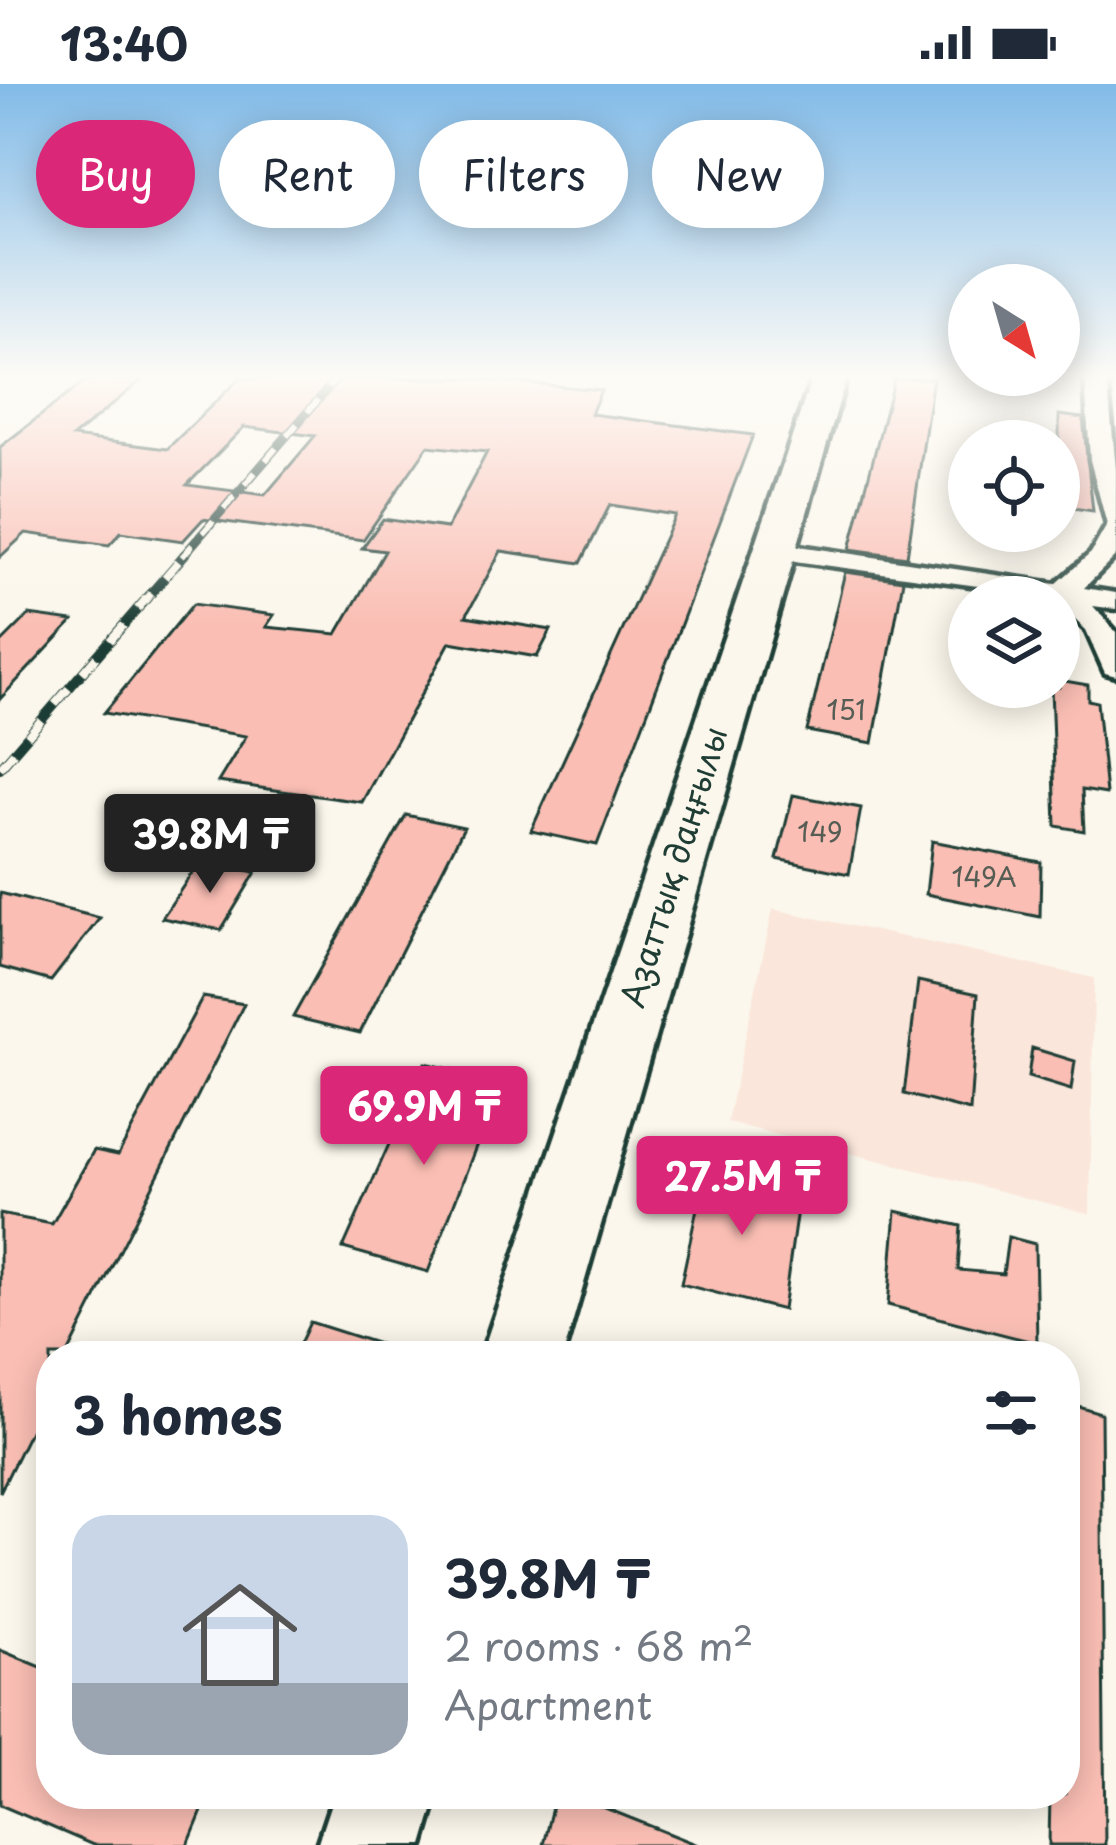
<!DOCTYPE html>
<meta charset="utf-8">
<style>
body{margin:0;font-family:"Playpen Sans",sans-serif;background:#f6f6f7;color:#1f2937;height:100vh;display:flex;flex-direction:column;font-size:45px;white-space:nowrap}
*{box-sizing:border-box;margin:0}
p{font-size:39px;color:#747a83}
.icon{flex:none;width:66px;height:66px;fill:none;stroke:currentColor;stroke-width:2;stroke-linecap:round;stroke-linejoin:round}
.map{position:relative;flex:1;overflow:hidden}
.sheet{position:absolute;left:36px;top:1257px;width:1044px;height:468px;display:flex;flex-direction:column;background:#fff;border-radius:48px;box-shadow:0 6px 30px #0003}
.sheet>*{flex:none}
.top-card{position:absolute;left:36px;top:36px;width:1044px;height:108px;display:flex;gap:24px}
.needle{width:78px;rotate:143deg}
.tools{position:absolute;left:948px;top:180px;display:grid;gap:24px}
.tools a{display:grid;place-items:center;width:132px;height:132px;border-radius:50%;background:#fff;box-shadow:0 6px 30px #0003;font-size:60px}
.price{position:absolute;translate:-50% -102px;padding:0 27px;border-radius:12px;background:#db2777;color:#fff;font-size:39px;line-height:78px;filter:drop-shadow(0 3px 6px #0008)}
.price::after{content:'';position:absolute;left:50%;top:72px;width:36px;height:27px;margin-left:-18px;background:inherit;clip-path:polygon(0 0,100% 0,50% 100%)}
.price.active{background:#222;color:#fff}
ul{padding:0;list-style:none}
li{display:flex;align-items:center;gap:36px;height:300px;padding:0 36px}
li span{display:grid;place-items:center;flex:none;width:336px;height:240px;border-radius:36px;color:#555}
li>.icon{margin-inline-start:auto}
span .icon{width:144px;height:144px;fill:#fffc;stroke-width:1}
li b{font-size:51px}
h2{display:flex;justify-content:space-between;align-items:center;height:144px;padding:0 36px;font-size:51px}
.chip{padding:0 42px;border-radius:54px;background:#fff;box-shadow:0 6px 30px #0003;font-size:42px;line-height:108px}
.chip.active{background:#db2777;color:#fff}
.status{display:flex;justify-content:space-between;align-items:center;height:84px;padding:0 60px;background:#fff;direction:ltr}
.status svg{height:33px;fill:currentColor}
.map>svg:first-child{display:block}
</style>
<div class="status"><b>13:40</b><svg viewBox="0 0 49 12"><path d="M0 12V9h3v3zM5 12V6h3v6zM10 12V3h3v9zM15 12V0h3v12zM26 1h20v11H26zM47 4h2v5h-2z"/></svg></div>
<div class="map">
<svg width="1116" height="1761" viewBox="0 0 1116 1761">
<rect width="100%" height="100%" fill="#fbf7ec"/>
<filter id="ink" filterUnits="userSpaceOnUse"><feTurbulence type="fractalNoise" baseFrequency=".00833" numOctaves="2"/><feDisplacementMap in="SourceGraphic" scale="24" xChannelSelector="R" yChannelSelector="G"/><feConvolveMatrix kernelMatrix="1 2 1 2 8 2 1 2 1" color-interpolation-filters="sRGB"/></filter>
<g filter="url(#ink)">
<path fill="#fbe6db" d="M 773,825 L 1094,894 L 1090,1130 L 727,1038 Z"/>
<path fill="#fabeb4" stroke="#1f3d34" stroke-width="3" fill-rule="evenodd" d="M 89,294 L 144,294 L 73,353 L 167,365 L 240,294 L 474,294 L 601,306 L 591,330 L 753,351 L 597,761 L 531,747 L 675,431 L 610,421 L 581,479 L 501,467 L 466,532 L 551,546 L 537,573 L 450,558 L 362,718 L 218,698 L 246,652 L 104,629 L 193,520 L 274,531 L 266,543 L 337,550 L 385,467 L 362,464 L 383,435 L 447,444 L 487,368 L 428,362 L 363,456 L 203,435 L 183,457 L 121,448 L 109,461 L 26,449 L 0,473 L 0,363 ZM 244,343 L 315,352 L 265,411 L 187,401 Z
M 894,294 L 933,294 L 907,473 L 850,465 Z
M 1059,331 L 1083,334 L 1093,427 L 1059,422 Z
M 845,488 L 903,496 L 873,659 L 807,647 Z
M 29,531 L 73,537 L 0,615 L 0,560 Z
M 1059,596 L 1088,601 L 1088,616 L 1097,618 L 1106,710 L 1082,706 L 1084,747 L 1056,742 L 1051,603 L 1059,603 Z
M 793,711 L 861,724 L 849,790 L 777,775 Z
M 406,731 L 464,743 L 360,949 L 293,933 Z
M 932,757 L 1041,778 L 1040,833 L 926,810 Z
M 200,777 L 256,788 L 221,846 L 162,834 Z
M 0,809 L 100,834 L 51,897 L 0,883 Z
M 918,897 L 978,910 L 970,1027 L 904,1010 Z
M 203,913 L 244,920 L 67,1272 L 51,1272 L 51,1305 L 0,1408 L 0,1130 L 52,1140 L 94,1066 L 118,1071 Z
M 1032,964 L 1075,977 L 1071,1006 L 1028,993 Z
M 425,979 L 501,997 L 428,1188 L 343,1164 Z
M 706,1082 L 800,1104 L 783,1226 L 681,1200 Z
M 896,1127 L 961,1142 L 958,1186 L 1003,1190 L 1008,1153 L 1035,1160 L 1037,1259 L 888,1221 Z
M 310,1238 L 398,1266 L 397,1272 L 294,1272 Z
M 1065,1318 L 1101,1329 L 1105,1761 L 1049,1761 L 1050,1710 L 1065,1710 Z
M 0,1566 L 51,1587 L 51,1710 L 209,1710 L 188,1761 L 93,1761 L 0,1721 Z
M 555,1710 L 570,1710 L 698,1761 L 543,1761 Z"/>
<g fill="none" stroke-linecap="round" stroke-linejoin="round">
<defs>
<path id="street" d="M 1085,294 L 1107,294 L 1116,385 L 1116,472 L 1084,504 L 1116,509 L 1116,525 L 1093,522 L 1116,548 L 1116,592 L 1105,589 L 1086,546 L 1059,521 L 1059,513 L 772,474 L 759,466 L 772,458 L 1056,500 L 1091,469 L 1107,441 L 1090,376 Z"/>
<path id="primary" d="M 812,294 L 846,294 L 563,1272 L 481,1272 Z
M 334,1710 L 438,1710 L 423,1761 L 317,1761 Z"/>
</defs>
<use href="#street" stroke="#1f3d34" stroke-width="9"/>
<use href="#primary" stroke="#1f3d34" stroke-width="9"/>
<use href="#street" fill="#fbf7ec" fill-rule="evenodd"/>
<use href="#primary" fill="#fbf7ec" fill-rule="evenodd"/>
<defs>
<path id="rail-far1" d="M 182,473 L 337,294"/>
<path id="rail" d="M 0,684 L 185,470"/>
</defs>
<use href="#rail-far1" stroke="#1f3d34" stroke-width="9"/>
<use href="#rail" stroke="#1f3d34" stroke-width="10"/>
<use href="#rail-far1" stroke="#fbf7ec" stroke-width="6" stroke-dasharray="16" stroke-linecap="butt"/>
<use href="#rail" stroke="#fbf7ec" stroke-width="8" stroke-dasharray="21" stroke-linecap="butt"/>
</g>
</g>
<linearGradient id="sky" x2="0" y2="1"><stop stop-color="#82bbe8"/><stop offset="0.54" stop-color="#fdfbf6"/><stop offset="1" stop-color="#fdfbf6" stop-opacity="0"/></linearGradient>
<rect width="1116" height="541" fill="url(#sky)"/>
<g text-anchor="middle" stroke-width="9" stroke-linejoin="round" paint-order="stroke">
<g font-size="27" fill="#565d54">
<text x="846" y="636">151</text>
<text x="820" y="758">149</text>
<text x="984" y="803">149А</text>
</g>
<g font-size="33" fill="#1f3d34" stroke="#fbf7ec">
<text transform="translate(674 783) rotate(-73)" y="12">Азаттық даңғылы</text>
</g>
</g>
</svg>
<div class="tools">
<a><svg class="needle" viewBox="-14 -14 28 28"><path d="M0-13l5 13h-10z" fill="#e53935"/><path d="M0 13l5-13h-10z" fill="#747a83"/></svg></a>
<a><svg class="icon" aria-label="locate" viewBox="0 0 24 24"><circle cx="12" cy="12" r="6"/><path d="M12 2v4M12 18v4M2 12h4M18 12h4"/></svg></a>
<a><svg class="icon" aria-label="layers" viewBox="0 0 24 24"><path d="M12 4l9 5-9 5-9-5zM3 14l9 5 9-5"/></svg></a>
</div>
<b class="price active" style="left:210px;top:812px">39.8M ₸</b>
<b class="price" style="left:424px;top:1084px">69.9M ₸</b>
<b class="price" style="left:742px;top:1154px">27.5M ₸</b>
<div class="top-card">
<a class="chip active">Buy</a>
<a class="chip">Rent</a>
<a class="chip">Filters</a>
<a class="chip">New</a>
</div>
<section class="sheet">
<h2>3 homes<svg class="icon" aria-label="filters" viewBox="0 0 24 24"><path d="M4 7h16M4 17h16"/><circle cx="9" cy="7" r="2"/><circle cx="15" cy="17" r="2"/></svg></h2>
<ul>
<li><span style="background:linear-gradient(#c9d6e8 70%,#9aa5b1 0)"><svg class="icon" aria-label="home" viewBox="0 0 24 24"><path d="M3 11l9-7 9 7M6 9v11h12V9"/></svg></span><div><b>39.8M ₸</b><p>2 rooms · 68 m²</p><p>Apartment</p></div></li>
</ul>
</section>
</div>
